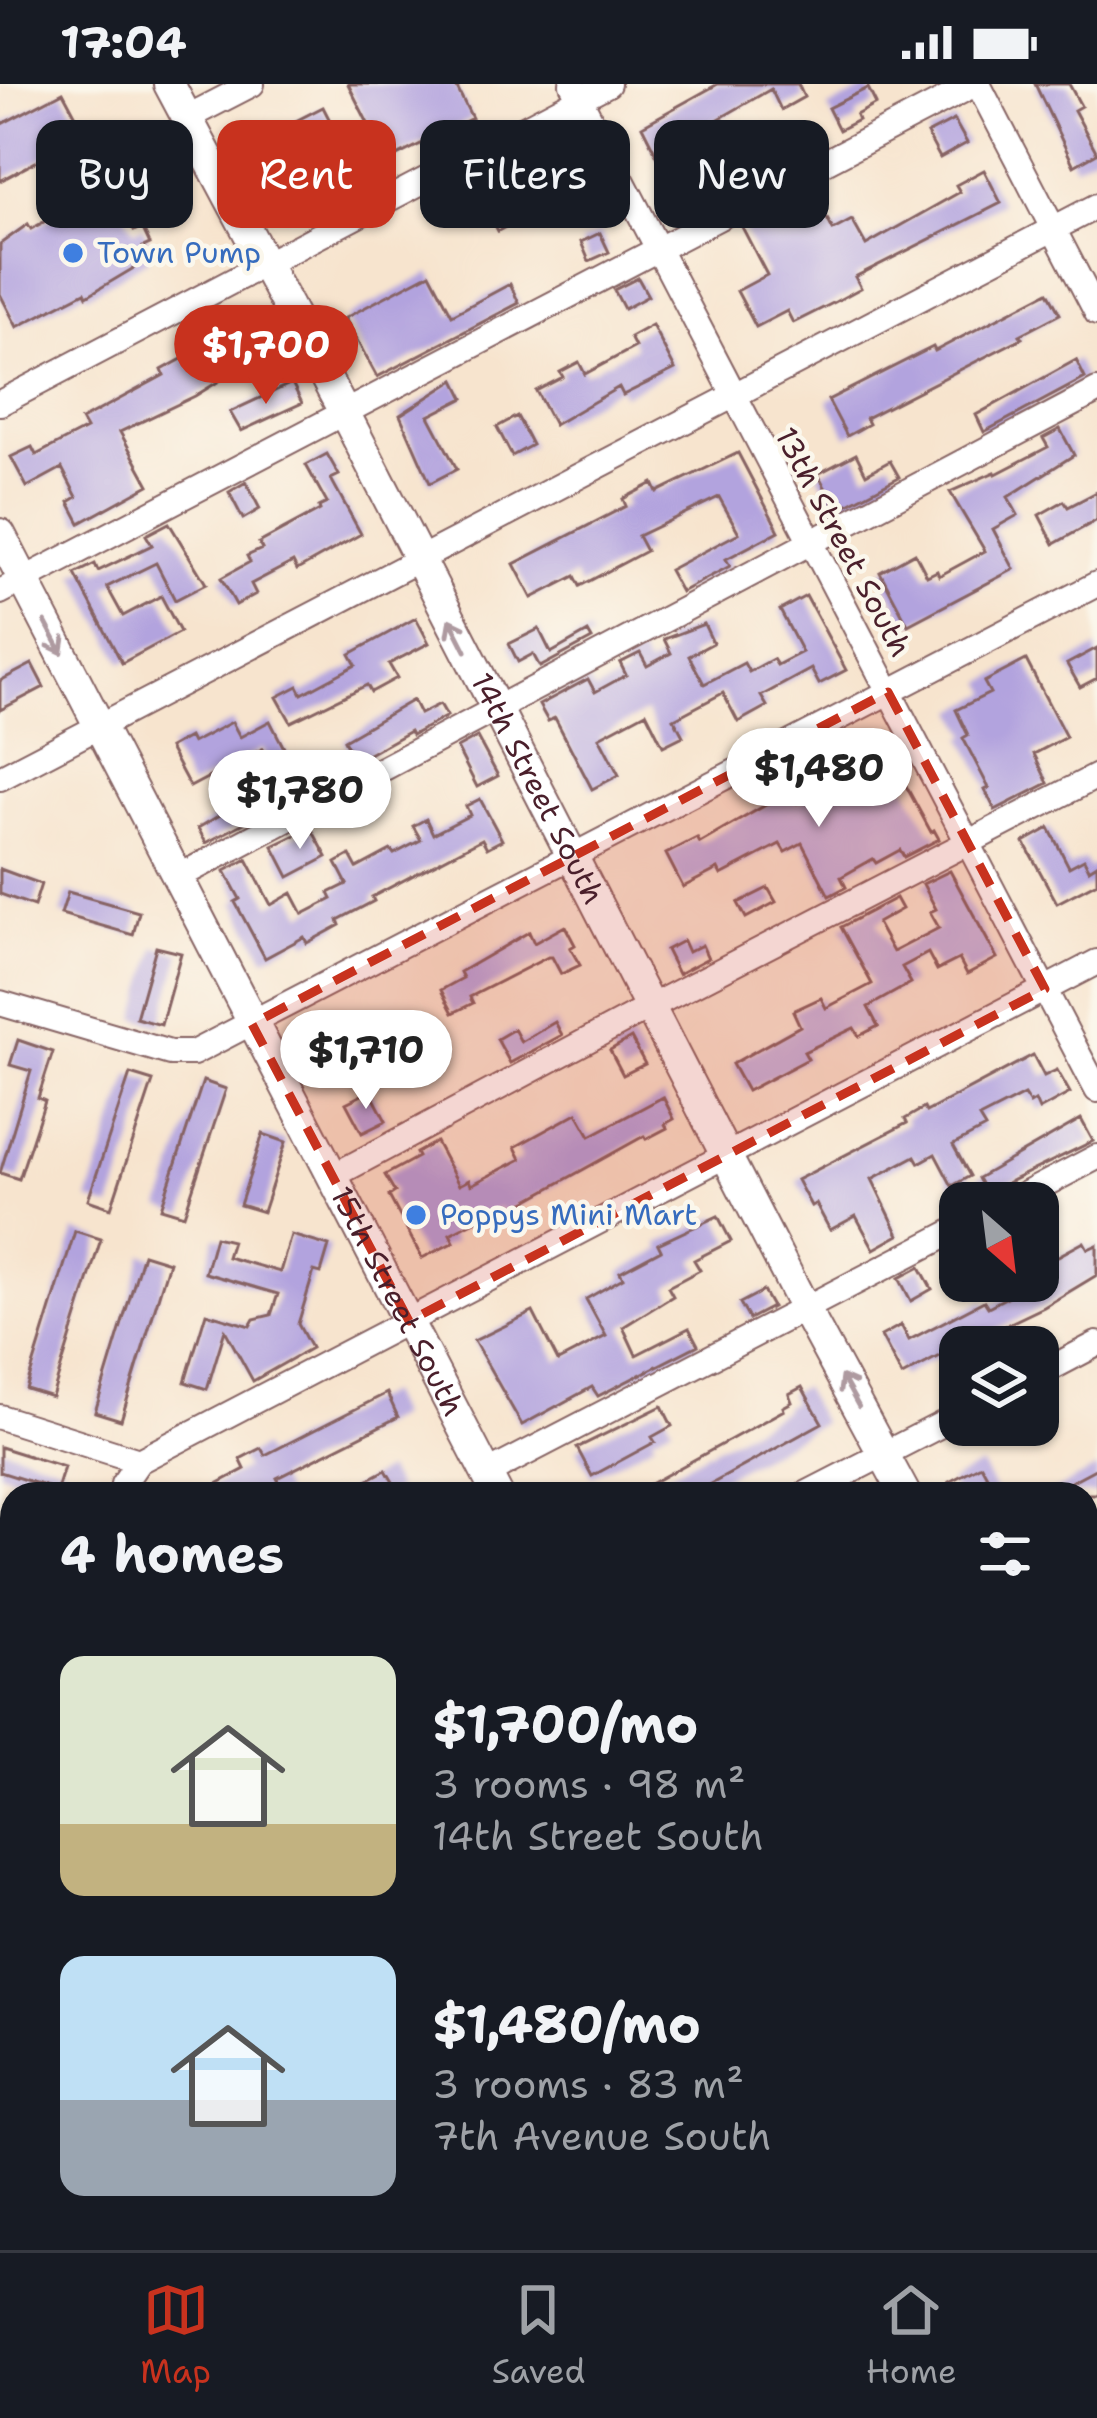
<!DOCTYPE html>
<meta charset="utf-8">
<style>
body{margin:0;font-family:"Shantell Sans",sans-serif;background:#20242c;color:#f1f3f6;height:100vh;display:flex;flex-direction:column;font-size:45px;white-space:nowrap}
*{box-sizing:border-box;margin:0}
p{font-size:39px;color:#9ea1a6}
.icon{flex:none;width:66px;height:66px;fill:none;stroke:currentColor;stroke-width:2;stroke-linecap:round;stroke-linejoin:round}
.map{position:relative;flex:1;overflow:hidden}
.side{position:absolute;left:0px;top:1398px;width:1098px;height:768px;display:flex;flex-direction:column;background:#171b24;border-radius:36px 36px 0 0;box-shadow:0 3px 9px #0004}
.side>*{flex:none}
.top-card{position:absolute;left:36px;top:36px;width:1026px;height:108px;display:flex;gap:24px}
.needle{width:78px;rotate:152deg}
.tools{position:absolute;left:939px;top:1098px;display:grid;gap:24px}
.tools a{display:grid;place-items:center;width:120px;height:120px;border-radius:24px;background:#171b24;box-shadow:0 3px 9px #0004;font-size:60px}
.price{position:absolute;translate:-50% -102px;padding:0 27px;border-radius:42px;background:#fff;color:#222;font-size:39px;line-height:78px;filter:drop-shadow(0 3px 6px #0008)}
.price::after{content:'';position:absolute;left:50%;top:72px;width:36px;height:27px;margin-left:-18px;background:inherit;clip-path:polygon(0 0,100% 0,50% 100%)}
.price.active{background:#c8321e;color:#fff}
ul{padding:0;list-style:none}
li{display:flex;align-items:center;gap:36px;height:300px;padding:0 60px}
li span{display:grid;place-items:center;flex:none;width:336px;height:240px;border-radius:24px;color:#555}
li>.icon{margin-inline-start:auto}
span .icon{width:144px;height:144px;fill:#fffc;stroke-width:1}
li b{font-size:51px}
h2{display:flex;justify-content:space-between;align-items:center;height:144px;padding:0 60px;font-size:51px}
.chip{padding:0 42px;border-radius:24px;background:#171b24;box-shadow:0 3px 9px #0004;font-size:42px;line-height:108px}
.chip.active{background:#c8321e;color:#fff}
.status{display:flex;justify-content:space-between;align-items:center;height:84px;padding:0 60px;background:#171b24;direction:ltr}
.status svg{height:33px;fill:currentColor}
.dock{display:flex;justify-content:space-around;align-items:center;height:168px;border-top:3px solid #363941;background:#171b24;font-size:33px;color:#9ea1a6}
.dock a{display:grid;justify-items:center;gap:6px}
.dock .active{color:#c8321e}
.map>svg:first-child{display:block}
</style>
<div class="status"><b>17:04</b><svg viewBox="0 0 49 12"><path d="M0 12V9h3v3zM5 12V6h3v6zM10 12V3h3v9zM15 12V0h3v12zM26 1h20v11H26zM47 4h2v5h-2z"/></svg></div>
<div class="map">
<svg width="1097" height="2166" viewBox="0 0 1097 2166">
<rect width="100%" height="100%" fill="#fbf7ec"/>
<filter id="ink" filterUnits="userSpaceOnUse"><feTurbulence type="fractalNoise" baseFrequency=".00833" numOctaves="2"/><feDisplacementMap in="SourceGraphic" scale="24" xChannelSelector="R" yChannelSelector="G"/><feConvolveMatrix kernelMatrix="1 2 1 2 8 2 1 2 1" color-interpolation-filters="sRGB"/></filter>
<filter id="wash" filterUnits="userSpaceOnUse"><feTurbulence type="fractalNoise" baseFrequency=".004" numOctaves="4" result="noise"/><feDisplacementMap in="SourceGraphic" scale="48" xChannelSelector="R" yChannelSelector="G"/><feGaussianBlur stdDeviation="2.7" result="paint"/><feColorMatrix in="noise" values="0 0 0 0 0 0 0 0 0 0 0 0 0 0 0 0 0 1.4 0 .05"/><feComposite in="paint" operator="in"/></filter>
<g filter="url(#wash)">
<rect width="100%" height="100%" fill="#f7e4ce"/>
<path fill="#96c879" stroke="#707452" stroke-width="3" d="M 98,2154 L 485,2154 L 491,2166 L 75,2166 Z"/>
<g id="blocks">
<path fill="#b2a3de" d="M 348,0 L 455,0 L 472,34 L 387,77 Z
M 718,0 L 798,0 L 804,13 L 781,26 L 771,5 L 684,55 L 705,95 L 696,99 L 708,121 L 687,131 L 642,42 Z
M 1035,0 L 1069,0 L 1081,22 L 1074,26 L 1097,69 L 1074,82 Z
M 868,4 L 876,20 L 856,31 L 858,36 L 839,46 L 828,24 Z
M 63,8 L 86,51 L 0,97 L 0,41 Z
M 323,23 L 359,93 L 324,111 L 288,41 Z
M 954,36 L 967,59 L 940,74 L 927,50 Z
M 773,47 L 786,71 L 758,86 L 761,93 L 736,106 L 725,83 L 753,68 L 748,60 Z
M 572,57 L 588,89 L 551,109 L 560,127 L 537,139 L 532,129 L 498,147 L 483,119 L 517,101 L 512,91 Z
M 984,86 L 1001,119 L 855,193 L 861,204 L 835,218 L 793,239 L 787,227 L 756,243 L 737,207 L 767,191 L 742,143 L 812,106 L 833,146 L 852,136 L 866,161 L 960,108 L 956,101 Z
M 111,103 L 134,147 L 142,143 L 150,160 L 143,163 L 149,175 L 87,212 L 85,208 L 17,243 L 0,210 L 0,160 L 28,140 L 31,145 L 69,124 L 67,119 L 80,112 L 82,118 Z
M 600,149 L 609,168 L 589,177 L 581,158 Z
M 430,189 L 452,231 L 510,200 L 519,219 L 377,293 L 345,234 Z
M 638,194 L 648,212 L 624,225 L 614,206 Z
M 1048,208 L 1060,230 L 1020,251 L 1022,254 L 866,334 L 869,340 L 847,352 L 828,316 L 933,263 L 935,267 Z
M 652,241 L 675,285 L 623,311 L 619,303 L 554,341 L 536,307 L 563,293 L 560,288 L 579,278 L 585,290 L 635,263 L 630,253 Z
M 259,245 L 270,266 L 195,312 L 120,348 L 149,401 L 80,439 L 69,418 L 77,413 L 62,384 L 27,403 L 11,373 L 32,363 L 36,371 L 86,345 L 81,336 L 164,291 L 162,286 L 220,254 L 224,263 Z
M 1076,276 L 1085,294 L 984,348 L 976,331 Z
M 455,296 L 464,314 L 429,332 L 457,385 L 430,399 L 400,331 Z
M 292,299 L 302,319 L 241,347 L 230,328 Z
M 517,332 L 532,361 L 512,372 L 497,343 Z
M 1060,345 L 1074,371 L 1008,413 L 1018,431 L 993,445 L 1014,485 L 908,541 L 880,488 L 915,469 L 927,492 L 937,487 L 939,492 L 985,467 L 950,408 L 995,388 L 996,390 L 1048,363 L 1043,354 Z
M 738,369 L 779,447 L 726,475 L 730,482 L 681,508 L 669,486 L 739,449 L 719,413 L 638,452 L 646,467 L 580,502 L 575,492 L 532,514 L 514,480 L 626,422 L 623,415 L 653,399 L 657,408 Z
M 327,370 L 339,391 L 331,395 L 361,450 L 297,486 L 293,478 L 251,500 L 256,510 L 236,521 L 221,494 L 250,478 L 247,472 L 262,465 L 259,459 L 320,426 L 319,423 L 327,419 L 306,381 Z
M 856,370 L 866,390 L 890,377 L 899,393 L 837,426 L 818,390 Z
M 246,398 L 260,425 L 243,435 L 229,408 Z
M 1097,408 L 1097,436 L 1054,460 L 1039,431 L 1064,417 L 1068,423 Z
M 169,439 L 206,500 L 175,516 L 156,479 L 107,503 L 123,532 L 161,512 L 180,548 L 122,579 L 75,490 L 95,480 L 98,487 L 152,461 L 146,451 Z
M 806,512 L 846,586 L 819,600 L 811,585 L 761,612 L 767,622 L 738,638 L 723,609 L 674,635 L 683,652 L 663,662 L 646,628 L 599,653 L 619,691 L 592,705 L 555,634 L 548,637 L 539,621 L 588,595 L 595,608 L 626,591 L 620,579 L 640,569 L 647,582 L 671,569 L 664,555 L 704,540 L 713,559 L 689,572 L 704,600 L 744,579 L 749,588 L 773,575 L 777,581 L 802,568 L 780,526 Z
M 416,534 L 429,559 L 389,580 L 397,594 L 371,608 L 367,601 L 291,638 L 277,613 L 298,602 L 302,610 L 356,581 L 350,570 Z
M 539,545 L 551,569 L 588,548 L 592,555 L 540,583 L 533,570 L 518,578 L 509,560 Z
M 1097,564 L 1097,594 L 1080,603 L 1067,580 Z
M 1026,576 L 1066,653 L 1034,670 L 1048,699 L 995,726 L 985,706 L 989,704 L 963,654 L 968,651 L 956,626 L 990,609 L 984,598 Z
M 32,580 L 44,603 L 0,626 L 0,597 Z
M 413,616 L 420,630 L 440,620 L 447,632 L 412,651 L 410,647 L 355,678 L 344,656 Z
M 270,637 L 299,693 L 344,669 L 352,682 L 206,759 L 198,744 L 279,696 L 262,665 L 190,703 L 169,664 L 189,653 L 192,659 L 232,638 L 240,653 Z
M 477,653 L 498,692 L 477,703 L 457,664 Z
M 881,674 L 897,704 L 905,700 L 931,748 L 934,746 L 939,755 L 904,773 L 900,766 L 876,779 L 873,775 L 841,793 L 846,803 L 829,812 L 802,759 L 785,768 L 780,760 L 721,791 L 718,785 L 683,803 L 666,770 L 697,754 L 700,759 L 790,707 L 797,719 Z
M 480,715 L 502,756 L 487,764 L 482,755 L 372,813 L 374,817 L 338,836 L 340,841 L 307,859 L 304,853 L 265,874 L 235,818 L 240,815 L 225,787 L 247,775 L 271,821 L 292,809 L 303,830 L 332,815 L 329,809 L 347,800 L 336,779 L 350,771 L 357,784 L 391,766 L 394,770 L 421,756 L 413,742 L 426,735 L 433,750 L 470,731 L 466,722 Z
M 311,744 L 327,773 L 289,793 L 273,762 Z
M 1049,744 L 1069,783 L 1084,775 L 1089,785 L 1097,780 L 1097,798 L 1057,819 L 1024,758 Z
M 0,785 L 41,800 L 34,822 L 0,810 Z
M 950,787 L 997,874 L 967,890 L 959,875 L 937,886 L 928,869 L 902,883 L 911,899 L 868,923 L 878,942 L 859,952 L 854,944 L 804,968 L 808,975 L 747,1007 L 732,980 L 800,942 L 793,927 L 821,914 L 826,924 L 872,900 L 841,843 L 896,814 L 902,825 L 877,839 L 893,868 L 939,844 L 930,828 L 936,825 L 923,800 Z
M 768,804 L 776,818 L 746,834 L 738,819 Z
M 68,808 L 139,828 L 133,851 L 61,830 Z
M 565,842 L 575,861 L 570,864 L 580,881 L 561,890 L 552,873 L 548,873 L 470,913 L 473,919 L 453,929 L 441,906 L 463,894 L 460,888 L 529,848 L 534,859 Z
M 683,857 L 688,868 L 702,861 L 708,874 L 678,890 L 666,866 Z
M 156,863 L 181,869 L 161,941 L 136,934 Z
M 406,927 L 428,968 L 415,974 L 406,957 L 335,994 L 318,961 L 343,948 L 347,957 Z
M 555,938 L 562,951 L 510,979 L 497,955 L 514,945 L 521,958 Z
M 631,954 L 645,980 L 623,991 L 610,966 Z
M 18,956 L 53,968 L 38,1014 L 45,1017 L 19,1095 L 0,1089 L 31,987 L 10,981 Z
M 1033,971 L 1044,992 L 1057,986 L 1070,1009 L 1039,1026 L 1035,1017 L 1030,1020 L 1024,1011 L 979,1034 L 985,1044 L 953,1061 L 970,1092 L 952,1102 L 935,1070 L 919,1079 L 915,1072 L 872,1095 L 899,1151 L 874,1165 L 856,1132 L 830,1146 L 816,1120 L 811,1122 L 797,1096 L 907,1039 L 905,1035 L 924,1024 L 926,1028 Z
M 130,990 L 153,997 L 111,1124 L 88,1116 Z
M 203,997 L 226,1005 L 184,1131 L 161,1124 Z
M 370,1007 L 386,1037 L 362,1049 L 346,1019 Z
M 663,1013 L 674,1035 L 665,1040 L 667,1044 L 646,1055 L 644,1052 L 503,1130 L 500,1124 L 450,1150 L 454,1158 L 422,1174 L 389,1112 L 395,1108 L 385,1091 L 418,1073 L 416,1069 L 436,1058 L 459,1101 L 469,1096 L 471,1101 L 521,1075 L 515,1063 L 577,1029 L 590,1052 Z
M 1081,1035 L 1093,1057 L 1003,1101 L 989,1115 L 978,1094 Z
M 263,1050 L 286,1058 L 263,1128 L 240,1121 Z
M 718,1132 L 731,1157 L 694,1176 L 700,1186 L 668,1203 L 673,1212 L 623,1243 L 636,1271 L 689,1244 L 698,1261 L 598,1312 L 592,1303 L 522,1341 L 474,1257 L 533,1228 L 558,1277 L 606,1252 L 586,1215 L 623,1194 L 620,1188 L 661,1166 L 658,1160 Z
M 75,1147 L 101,1155 L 52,1313 L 26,1305 Z
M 291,1151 L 329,1162 L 321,1189 L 314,1187 L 298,1240 L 311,1264 L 253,1297 L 225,1246 L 207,1305 L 185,1298 L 206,1229 L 250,1242 L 254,1235 L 271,1231 L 278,1210 L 205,1189 L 215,1153 L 232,1157 L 227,1173 L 280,1188 Z
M 1084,1158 L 1088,1165 L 1097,1161 L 1097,1191 L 1044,1223 L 971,1258 L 969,1256 L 902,1292 L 881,1252 L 901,1241 L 909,1256 L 984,1217 L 988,1223 L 1038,1197 L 1038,1183 Z
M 143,1170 L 169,1178 L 121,1336 L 95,1328 Z
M 920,1183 L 932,1205 L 911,1217 L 899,1194 Z
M 763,1207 L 772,1223 L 749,1235 L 740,1219 Z
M 802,1303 L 822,1339 L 693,1410 L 632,1410 L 784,1326 L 783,1323 L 792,1318 L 789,1310 Z
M 387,1309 L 398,1333 L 277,1394 L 285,1410 L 198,1410 L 245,1385 L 240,1375 L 261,1364 L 265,1371 Z
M 662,1322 L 672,1342 L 652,1353 L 655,1358 L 592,1392 L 577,1364 Z
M 0,1363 L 64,1383 L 57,1406 L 0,1388 Z
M 981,1381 L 997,1410 L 956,1410 L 949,1398 Z
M 1097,1384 L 1097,1410 L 1048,1410 Z
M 386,1386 L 397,1405 L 389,1410 L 341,1410 Z"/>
</g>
</g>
<g filter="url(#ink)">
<use href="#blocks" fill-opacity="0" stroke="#876464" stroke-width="3"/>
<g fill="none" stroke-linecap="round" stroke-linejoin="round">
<defs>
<path id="minor" d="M 572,0 L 1097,1006
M 978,0 L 1097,229
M 186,34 L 252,0
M 0,319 L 608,0
M 0,508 L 975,0
M 0,694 L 1097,122
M 178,793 L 1097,307
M 0,919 L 170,969 L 193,969 L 1097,500
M 333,1092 L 648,924 L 1097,692
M 1009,1119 L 1097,1073
M 1038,1291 L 1097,1260
M 0,1333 L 139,1377 L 1097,878
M 486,1390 L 960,1144
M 122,1410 L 123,1400 L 139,1377
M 806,1410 L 960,1331
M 0,1612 L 12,1605
M 1086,1638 L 1097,1632
M 0,1827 L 12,1821
M 1086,1828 L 1097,1822
M 0,2001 L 12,2024
M 1086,2016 L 1097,2011
M 485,2154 L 491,2166
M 71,2166 L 94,2154
M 799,2166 L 822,2154"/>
<g id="major">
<path id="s1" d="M 169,0 L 344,328 L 805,1225 L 905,1410"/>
<path id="s2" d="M 0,450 L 497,1410"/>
<path d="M 1086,1753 L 1097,1774"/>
<path d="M 889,2154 L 895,2166"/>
</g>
</defs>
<use href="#minor" stroke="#876464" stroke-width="28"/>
<use href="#major" stroke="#876464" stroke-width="34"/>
<use href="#minor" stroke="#fff" stroke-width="24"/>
<use href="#major" stroke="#fff" stroke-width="30"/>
</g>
<defs><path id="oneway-shaft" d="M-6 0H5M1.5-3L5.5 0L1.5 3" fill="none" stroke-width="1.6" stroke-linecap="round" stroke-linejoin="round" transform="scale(3)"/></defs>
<g stroke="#ae9aa0">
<use href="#oneway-shaft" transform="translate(458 551) rotate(-117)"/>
<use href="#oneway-shaft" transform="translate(54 554) rotate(62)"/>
<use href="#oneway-shaft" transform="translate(850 1307) rotate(-119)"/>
</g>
</g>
<path fill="#c8321e" fill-opacity="0.2" stroke="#c8321e" stroke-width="9" stroke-dasharray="24 15" stroke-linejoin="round" d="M 888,608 L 1045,905 L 409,1237 L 252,940 Z"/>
<g fill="#3f7fe0" stroke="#fbf7ec" stroke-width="4.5">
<circle cx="73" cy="169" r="12"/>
<circle cx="416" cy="1131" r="12"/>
</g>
<g text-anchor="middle" stroke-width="9" stroke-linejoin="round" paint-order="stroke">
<g font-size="30" fill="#366cbe" stroke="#fbf7ec" text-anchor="start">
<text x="97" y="179">Town Pump</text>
<text x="440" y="1141">Poppys Mini Mart</text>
</g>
<g font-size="30" fill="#4a1f2b" stroke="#fbf7ec">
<text transform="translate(843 458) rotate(62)" y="10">13th Street South</text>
<text dy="10" stroke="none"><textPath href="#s1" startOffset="795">14th Street South</textPath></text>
<text dy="10" stroke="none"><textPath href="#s2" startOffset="864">15th Street South</textPath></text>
</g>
</g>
</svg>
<div class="tools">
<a><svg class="needle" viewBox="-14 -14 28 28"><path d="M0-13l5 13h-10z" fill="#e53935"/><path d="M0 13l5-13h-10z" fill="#9ea1a6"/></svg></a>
<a><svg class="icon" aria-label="layers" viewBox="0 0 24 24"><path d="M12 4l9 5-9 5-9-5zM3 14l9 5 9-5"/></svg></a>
</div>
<b class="price active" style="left:266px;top:323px">$1,700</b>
<b class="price" style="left:819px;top:746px">$1,480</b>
<b class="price" style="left:300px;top:768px">$1,780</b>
<b class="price" style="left:366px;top:1028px">$1,710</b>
<div class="top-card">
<a class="chip">Buy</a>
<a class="chip active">Rent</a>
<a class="chip">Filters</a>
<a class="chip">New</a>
</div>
<section class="side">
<h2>4 homes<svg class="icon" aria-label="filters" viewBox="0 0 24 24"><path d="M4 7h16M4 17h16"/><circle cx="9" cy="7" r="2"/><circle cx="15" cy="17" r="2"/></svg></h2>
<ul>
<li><span style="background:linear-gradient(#dfe7d0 70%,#c2b280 0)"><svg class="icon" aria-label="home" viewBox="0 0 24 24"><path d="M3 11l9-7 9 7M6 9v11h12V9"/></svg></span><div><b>$1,700/mo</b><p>3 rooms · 98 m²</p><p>14th Street South</p></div></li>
<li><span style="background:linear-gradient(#bfe0f5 60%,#9aa5b1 0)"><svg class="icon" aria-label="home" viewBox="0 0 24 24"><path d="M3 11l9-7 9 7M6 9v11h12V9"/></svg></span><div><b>$1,480/mo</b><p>3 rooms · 83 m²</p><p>7th Avenue South</p></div></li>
</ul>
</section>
</div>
<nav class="dock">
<a class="active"><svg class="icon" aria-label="map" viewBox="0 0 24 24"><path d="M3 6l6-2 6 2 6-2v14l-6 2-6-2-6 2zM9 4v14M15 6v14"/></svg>Map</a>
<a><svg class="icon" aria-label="saved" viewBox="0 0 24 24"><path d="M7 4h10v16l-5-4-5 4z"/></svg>Saved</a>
<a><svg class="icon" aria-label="home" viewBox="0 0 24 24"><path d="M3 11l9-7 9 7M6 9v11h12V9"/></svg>Home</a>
</nav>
